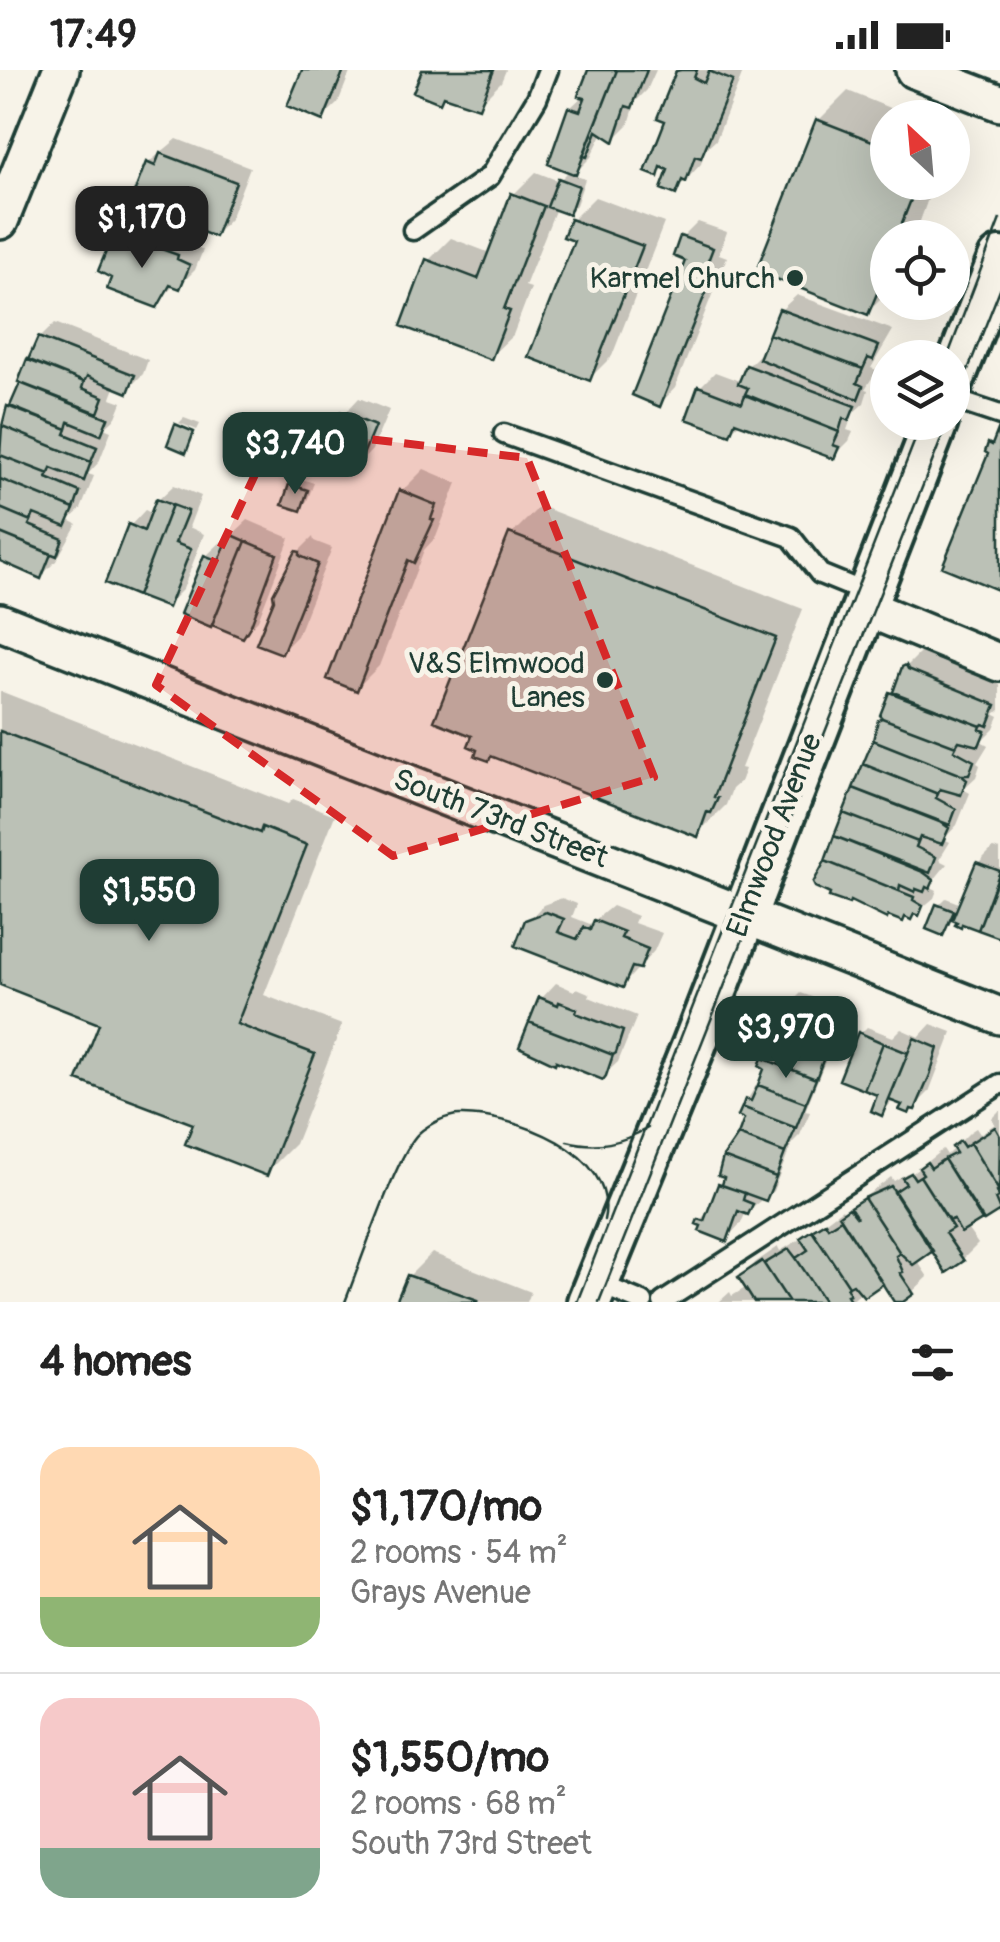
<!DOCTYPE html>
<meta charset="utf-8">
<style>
body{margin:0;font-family:Pangolin,sans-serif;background:#f2f2f2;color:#222;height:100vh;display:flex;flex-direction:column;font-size:38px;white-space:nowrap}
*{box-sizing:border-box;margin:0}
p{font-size:32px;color:#767676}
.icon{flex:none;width:55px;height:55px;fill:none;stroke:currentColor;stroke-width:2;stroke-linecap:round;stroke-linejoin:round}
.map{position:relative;height:1232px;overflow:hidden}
.panel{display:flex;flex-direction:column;background:#fff;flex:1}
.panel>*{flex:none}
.needle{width:65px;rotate:334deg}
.fabs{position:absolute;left:870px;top:30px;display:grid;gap:20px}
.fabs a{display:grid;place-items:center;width:100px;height:100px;border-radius:50%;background:#fff;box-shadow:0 10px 40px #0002;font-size:50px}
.price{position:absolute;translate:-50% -85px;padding:0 22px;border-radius:20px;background:#1f3d34;color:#fff;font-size:32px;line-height:65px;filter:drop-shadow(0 2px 5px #0008)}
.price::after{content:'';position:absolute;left:50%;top:60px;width:30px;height:22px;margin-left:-15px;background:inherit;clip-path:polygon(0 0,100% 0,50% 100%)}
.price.active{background:#222;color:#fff}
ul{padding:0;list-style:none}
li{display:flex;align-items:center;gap:30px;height:250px;padding:0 40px}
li+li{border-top:2px solid #e0e0e0}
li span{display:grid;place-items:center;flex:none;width:280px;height:200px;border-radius:30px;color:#555}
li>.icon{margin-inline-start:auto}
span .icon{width:120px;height:120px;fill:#fffc;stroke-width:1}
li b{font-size:42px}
h2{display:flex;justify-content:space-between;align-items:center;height:120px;padding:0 40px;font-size:42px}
.status{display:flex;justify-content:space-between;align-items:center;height:70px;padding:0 50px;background:#fff;direction:ltr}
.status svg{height:28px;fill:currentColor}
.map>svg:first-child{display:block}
</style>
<div class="status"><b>17:49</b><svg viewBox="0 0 49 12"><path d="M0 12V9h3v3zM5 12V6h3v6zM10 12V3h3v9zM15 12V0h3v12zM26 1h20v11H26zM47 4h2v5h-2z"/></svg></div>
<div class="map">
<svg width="1000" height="1232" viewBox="0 0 1000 1232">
<rect width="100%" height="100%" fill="#f7f3e8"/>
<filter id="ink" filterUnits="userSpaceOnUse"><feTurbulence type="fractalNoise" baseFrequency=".01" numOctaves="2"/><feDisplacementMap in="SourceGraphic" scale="20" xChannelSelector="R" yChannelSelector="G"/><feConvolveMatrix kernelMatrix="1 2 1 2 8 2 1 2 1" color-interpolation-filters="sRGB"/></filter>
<g filter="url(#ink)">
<path fill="#0003" d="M 305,0 L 351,0 L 338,33 L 322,48 Z
M 424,0 L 506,0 L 501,12 L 478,35 L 445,24 L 440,30 Z
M 592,0 L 656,0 L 647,20 L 636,31 L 629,54 L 614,69 L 603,62 L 591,87 L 573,105 L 585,109 L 576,135 L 569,142 L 556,138 L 525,216 L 531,218 L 513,265 L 490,287 L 428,191 L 451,168 L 490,183 L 513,125 L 536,102 L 559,111 L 570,100 L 570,38 L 584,25 Z
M 681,0 L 744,0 L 716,70 L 705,80 L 701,94 L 675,122 L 671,99 L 665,96 L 657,104 Z
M 848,21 L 914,48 L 888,48 L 888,112 L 934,112 L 914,168 L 888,168 L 888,222 L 868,242 L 819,50 Z
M 952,55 L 961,58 L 952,80 Z
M 177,69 L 250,97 L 230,149 L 215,165 L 146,124 L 148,93 Z
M 595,127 L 664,153 L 612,286 L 590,308 L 577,170 L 572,150 Z
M 698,152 L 727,162 L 719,184 L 727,187 L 675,318 L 660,334 L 688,190 L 683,167 Z
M 146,153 L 192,170 L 191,174 L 203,180 L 195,200 L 179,216 L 175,214 L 156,235 L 115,206 L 112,173 L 128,158 L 136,162 Z
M 797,225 L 893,260 L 871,298 L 877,300 L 865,319 L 868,320 L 864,333 L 853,343 L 847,360 L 853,362 L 849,371 L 834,386 L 741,352 L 730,362 L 700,317 L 715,302 L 742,312 L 748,296 L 763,281 L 781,240 Z
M 55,253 L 148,290 L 143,304 L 127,320 L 116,315 L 111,328 L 122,332 L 116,347 L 104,358 L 111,361 L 99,392 L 88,404 L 94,406 L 81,439 L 69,450 L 77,454 L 56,491 L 41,506 L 0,489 L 0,362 L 40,268 Z
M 359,328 L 389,340 L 372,380 L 357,396 L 344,344 Z
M 184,348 L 200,354 L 197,360 L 179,353 Z
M 424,399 L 457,413 L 436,467 L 424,480 L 379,596 L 357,618 L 401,422 Z
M 299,408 L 314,413 L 307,431 L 300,438 L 291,415 Z
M 174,415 L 201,426 L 189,457 L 204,464 L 183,519 L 167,535 L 130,456 L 145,440 L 153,444 L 158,430 Z
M 540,436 L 803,539 L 741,698 L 745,699 L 740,712 L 732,719 L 726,735 L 697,764 L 511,465 Z
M 248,450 L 290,468 L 258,550 L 243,565 L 183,543 L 206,486 L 222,471 L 229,474 L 232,465 Z
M 313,467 L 314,471 L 332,478 L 297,566 L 282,581 L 277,530 L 295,485 Z
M 922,581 L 1000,615 L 1000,640 L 995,644 L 999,646 L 994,658 L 981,671 L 988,675 L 977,693 L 980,695 L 976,707 L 963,719 L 970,723 L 957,755 L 944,769 L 950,772 L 939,790 L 947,794 L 929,816 L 937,820 L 934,828 L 911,847 L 835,773 L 880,651 L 886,645 L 891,624 L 904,599 Z
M 0,621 L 288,734 L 293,729 L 335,745 L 264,925 L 342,955 L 295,1074 L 266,1103 L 196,1053 L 102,953 L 0,913 Z
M 993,778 L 1000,780 L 1000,865 L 953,848 L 943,863 L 938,836 L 946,828 L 961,834 L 978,793 Z
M 562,828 L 577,834 L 572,847 L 590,854 L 612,836 L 637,846 L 634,853 L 662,863 L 654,881 L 623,915 L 527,852 L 543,835 Z
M 556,913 L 574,921 L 577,918 L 591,924 L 589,927 L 637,946 L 618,992 L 602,1007 L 541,929 Z
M 801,923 L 857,944 L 847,970 L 831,985 L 828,984 L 805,1041 L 810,1042 L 800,1065 L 792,1073 L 773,1121 L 746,1142 L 741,1153 L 726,1169 L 700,1150 L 711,1139 L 720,1115 L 728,1107 L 747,1047 L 747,1030 L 767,998 L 767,982 L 775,974 L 785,939 Z
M 931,954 L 952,962 L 929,1022 L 914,1037 L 894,1030 L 881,1043 L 881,1024 L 860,964 L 867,957 L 893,967 L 901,959 L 919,967 Z
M 1000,1040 L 1000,1138 L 966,1157 L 978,1174 L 962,1190 L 934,1178 L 916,1189 L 928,1207 L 912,1222 L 884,1211 L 862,1221 L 851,1232 L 719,1232 L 730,1222 L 732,1226 L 747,1217 L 741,1208 L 756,1192 L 778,1177 L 780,1181 L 807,1165 L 842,1139 L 844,1143 L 891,1107 L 894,1111 L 907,1103 L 909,1106 L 943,1079 L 947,1085 L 970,1062 L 976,1058 L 980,1064 L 995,1054 L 992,1048 Z
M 432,1183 L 531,1222 L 527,1232 L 399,1232 L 409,1206 Z"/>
<path fill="#bbc1b6" stroke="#1f3d34" stroke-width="2.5" d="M 302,0 L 344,0 L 323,51 L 287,36 Z
M 422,0 L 494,0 L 479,38 L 443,26 L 440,33 L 413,22 Z
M 588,0 L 617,0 L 576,105 L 548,94 L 568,37 L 580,41 L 585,28 L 578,26 Z
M 617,0 L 647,0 L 632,38 L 626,36 L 614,72 L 597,61 L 587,87 L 583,86 Z
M 681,0 L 697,0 L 694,8 L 704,13 L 709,1 L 733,11 L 701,88 L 695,86 L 686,112 L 682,110 L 676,125 L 661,119 L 668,100 L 661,97 L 658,107 L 645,102 L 665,51 L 657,48 L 676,1 Z
M 816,49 L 888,77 L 888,112 L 918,112 L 896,168 L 888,168 L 888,197 L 868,245 L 756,201 Z
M 160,83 L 236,112 L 215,167 L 138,138 L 143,126 L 134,123 L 146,92 L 155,96 Z
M 558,108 L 579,116 L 569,145 L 547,137 Z
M 511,123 L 544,136 L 504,239 L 510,241 L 491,290 L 401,256 L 426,189 L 478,209 Z
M 570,149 L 643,176 L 590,311 L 528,287 L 574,171 L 563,167 Z
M 680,166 L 713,178 L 705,199 L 714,202 L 660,337 L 632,325 L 685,191 L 673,186 Z
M 128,167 L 178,185 L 177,189 L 190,195 L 180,219 L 170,215 L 157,238 L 107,219 L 111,208 L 98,201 L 110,172 L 123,177 Z
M 779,239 L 879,276 L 873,290 L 868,288 L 863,299 L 769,264 Z
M 769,264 L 863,299 L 857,313 L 863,316 L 858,329 L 759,289 Z
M 38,267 L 135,305 L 128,323 L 87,306 L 84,312 L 28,290 Z
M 27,289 L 84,312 L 82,318 L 104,327 L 98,343 L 18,312 Z
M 746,295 L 855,336 L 849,351 L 843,348 L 839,362 L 745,324 L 748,318 L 738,314 Z
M 20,313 L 108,348 L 101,365 L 69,352 L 67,359 L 10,336 Z
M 698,316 L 742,333 L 745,325 L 839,362 L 833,375 L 839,377 L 834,389 L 735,352 L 730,365 L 686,349 Z
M 7,336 L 67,359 L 65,364 L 97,377 L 91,392 L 2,356 Z
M 341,342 L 375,356 L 357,399 L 324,385 Z
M 175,354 L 194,362 L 186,383 L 167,375 Z
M 2,356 L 91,392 L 84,411 L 51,398 L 49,404 L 0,385 Z
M 999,357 L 1000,357 L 1000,521 L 942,497 L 988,384 L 985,382 L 988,373 L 992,375 Z
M 0,385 L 49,404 L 47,408 L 80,422 L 74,439 L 0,409 Z
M 0,409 L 74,439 L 66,457 L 34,444 L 31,451 L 0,438 Z
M 289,414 L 308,420 L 301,441 L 282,435 Z
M 399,420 L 436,435 L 431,449 L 434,450 L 414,493 L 408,490 L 357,621 L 327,609 Z
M 156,429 L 172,435 L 137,526 L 105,513 L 128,454 L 144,461 Z
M 172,435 L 188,441 L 175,473 L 191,479 L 168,538 L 137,526 Z
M 0,438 L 31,451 L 29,455 L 63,469 L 57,486 L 0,463 Z
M 0,463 L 51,484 L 41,509 L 0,491 Z
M 509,463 L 776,568 L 714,727 L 718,728 L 711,743 L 707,742 L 698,767 L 491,686 L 489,691 L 475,686 L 477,680 L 468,676 L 472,666 L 434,651 Z
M 230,464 L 246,471 L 211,557 L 180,544 L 204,485 L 219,491 Z
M 246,471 L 277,484 L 251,555 L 243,568 L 212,555 Z
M 296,481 L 300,482 L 300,486 L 318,494 L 282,584 L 256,574 L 274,530 L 273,524 Z
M 906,595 L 908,599 L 996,635 L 988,656 L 983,654 L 981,656 L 893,622 L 902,597 Z
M 889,622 L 981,656 L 980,659 L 985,661 L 979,676 L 959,671 L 956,676 L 882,648 L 880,645 Z
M 882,648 L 956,676 L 954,680 L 974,691 L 969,705 L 961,705 L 873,670 L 878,650 Z
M 0,661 L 260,763 L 262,757 L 307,775 L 237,954 L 315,984 L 267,1106 L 185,1074 L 193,1054 L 77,1010 L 99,954 L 0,915 Z
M 873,670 L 961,705 L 967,710 L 961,725 L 940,719 L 938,724 L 863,694 Z
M 863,694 L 938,724 L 936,728 L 956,739 L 950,755 L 853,718 Z
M 853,718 L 942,753 L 949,758 L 942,774 L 920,767 L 918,772 L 843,743 Z
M 843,743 L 918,772 L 916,777 L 936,787 L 930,803 L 834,766 Z
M 834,766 L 923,802 L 934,810 L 930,819 L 926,817 L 924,822 L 916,819 L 915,822 L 900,815 L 899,821 L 825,791 Z
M 825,791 L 914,827 L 913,830 L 923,836 L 919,846 L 914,844 L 911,850 L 905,847 L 903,852 L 888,846 L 887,849 L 850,831 L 849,834 L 829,827 L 830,824 L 815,817 L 813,813 Z
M 976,792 L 1000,801 L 978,860 L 962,854 L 961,858 L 955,855 L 957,852 L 952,850 Z
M 1000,803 L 1000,868 L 978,860 Z
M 936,834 L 954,841 L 943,866 L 926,859 Z
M 546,842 L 564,849 L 558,862 L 577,869 L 584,857 L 590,860 L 594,850 L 624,862 L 621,868 L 648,879 L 640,899 L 632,897 L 623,918 L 515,876 L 525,850 Z
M 539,927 L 558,935 L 559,932 L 577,939 L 576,943 L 623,961 L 616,983 L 613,985 L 529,952 Z
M 787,937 L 844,960 L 832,988 L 772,964 L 783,938 Z
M 529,952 L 613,985 L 606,1006 L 603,1010 L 556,991 L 555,994 L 519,977 Z
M 858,962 L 883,973 L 864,1020 L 839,1010 Z
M 776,966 L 825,985 L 816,1009 L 762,988 L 765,981 L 769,983 Z
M 914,968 L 938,978 L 930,1005 L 915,1040 L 911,1039 L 909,1044 L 899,1040 L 902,1035 L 889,1030 Z
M 883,973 L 908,983 L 882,1046 L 871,1041 L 877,1025 L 864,1020 Z
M 762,988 L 816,1009 L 806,1033 L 758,1015 L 764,999 L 759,996 Z
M 758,1015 L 806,1033 L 796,1058 L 742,1037 L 745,1029 L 751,1031 Z
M 742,1037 L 796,1058 L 785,1083 L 738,1065 L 744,1049 L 738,1046 Z
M 995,1057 L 1000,1066 L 999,1121 L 970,1073 Z
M 738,1065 L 785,1083 L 776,1107 L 723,1087 Z
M 960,1071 L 964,1077 L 970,1073 L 999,1121 L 997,1122 L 999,1127 L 995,1129 L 1000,1141 L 984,1151 L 944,1089 L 956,1083 L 952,1077 Z
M 723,1087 L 776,1107 L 766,1131 L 722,1115 L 724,1108 L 718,1106 Z
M 944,1089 L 982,1150 L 961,1163 L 953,1149 L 949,1151 L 920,1106 L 923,1104 L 919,1098 L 927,1092 L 931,1098 Z
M 911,1103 L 915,1109 L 920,1106 L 953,1158 L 945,1163 L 964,1191 L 946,1203 L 894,1122 L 906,1114 L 902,1108 Z
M 718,1114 L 745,1123 L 743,1130 L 753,1134 L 748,1145 L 738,1141 L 727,1172 L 699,1161 L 701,1156 L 696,1154 L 698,1149 L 704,1151 Z
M 891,1116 L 933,1181 L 913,1195 L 900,1183 L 864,1128 Z
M 864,1128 L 900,1183 L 896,1186 L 903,1202 L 900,1203 L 914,1224 L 903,1232 L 894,1232 L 839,1145 L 849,1138 L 857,1148 L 850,1137 Z
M 841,1149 L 883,1214 L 864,1227 L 853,1214 L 849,1216 L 812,1160 L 825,1152 L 828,1157 Z
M 812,1160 L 849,1216 L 847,1218 L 850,1224 L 847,1225 L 851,1232 L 825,1232 L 796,1188 L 808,1180 L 800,1168 Z
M 789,1179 L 796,1188 L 825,1232 L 789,1232 L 764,1194 Z
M 762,1191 L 764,1194 L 789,1232 L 754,1232 L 738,1207 Z
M 407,1205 L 478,1230 L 477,1232 L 396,1232 Z"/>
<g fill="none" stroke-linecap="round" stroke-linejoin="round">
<defs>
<path id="service" d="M 413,160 L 490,106 L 537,28 L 548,0
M 952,329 L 1000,345
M 504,364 L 791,467 L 820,504 L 869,524
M 597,1213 L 643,1232
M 663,1232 L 1000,1014"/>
<path id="minor" d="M 914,0 L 1000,33
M 0,151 L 61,0
M 864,537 L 1000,593
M 0,552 L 1000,946"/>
<path id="tertiary" d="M 952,311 L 1000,189
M 589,1232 L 694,975 L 936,352"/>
</defs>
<use href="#service" stroke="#1f3d34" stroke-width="25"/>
<use href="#minor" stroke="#1f3d34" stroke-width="42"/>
<use href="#tertiary" stroke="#1f3d34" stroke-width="50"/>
<use href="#service" stroke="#f7f3e8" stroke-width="18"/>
<use href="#minor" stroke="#f7f3e8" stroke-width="35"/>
<use href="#tertiary" stroke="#f7f3e8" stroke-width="42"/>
<path stroke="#1f3d34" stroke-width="2.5" d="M 947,288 L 1000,149
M 952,340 L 1000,219
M 567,1071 C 598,1079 621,1073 648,1058
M 345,1232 C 359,1198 397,1082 419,1063 C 429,1054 447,1045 460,1045 C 513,1044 619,1082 604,1150
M 577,1232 L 922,352
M 599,1232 L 948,352"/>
</g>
</g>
<path fill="#d62828" fill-opacity="0.2" stroke="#d62828" stroke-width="8" stroke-dasharray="20 12" stroke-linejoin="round" d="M 277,358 L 527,388 L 654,707 L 393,786 L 156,615 Z"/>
<g fill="#1f3d34" stroke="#f7f3e8" stroke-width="4">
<circle cx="795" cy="208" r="10"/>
<circle cx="605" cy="610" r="10"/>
</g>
<g text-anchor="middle" stroke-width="10" stroke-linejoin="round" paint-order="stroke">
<g font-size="30" fill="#1f3d34" stroke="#f7f3e8" text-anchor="end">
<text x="775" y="218">Karmel Church</text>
<text x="585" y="603">V&amp;S Elmwood<tspan x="585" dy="34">Lanes</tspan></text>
</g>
<g font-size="30" fill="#1f3d34" stroke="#f7f3e8">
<text transform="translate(501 748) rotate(21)" y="10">South 73rd Street</text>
<text transform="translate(774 765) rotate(-69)" y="10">Elmwood Avenue</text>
</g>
</g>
</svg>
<div class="fabs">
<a><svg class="needle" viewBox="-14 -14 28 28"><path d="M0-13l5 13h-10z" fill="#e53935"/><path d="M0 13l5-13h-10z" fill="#767676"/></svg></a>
<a><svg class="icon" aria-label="locate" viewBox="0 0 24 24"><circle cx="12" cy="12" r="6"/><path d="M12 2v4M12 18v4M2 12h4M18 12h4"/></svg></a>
<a><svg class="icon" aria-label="layers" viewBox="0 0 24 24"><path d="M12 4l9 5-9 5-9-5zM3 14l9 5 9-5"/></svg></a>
</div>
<b class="price active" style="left:142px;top:201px">$1,170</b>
<b class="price" style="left:295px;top:427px">$3,740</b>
<b class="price" style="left:149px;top:874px">$1,550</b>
<b class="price" style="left:786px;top:1011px">$3,970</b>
</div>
<section class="panel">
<h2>4 homes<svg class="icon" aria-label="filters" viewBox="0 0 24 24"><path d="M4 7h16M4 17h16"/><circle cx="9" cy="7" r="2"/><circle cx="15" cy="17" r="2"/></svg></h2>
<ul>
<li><span style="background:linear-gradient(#ffd9b3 75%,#8fb573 0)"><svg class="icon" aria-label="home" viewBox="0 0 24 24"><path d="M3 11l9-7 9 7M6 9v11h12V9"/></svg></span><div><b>$1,170/mo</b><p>2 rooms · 54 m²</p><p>Grays Avenue</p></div></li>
<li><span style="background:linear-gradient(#f6c9c9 75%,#7fa58c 0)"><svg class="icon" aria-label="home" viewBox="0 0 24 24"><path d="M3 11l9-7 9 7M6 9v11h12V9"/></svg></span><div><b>$1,550/mo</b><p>2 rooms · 68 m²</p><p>South 73rd Street</p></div></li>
</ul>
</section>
